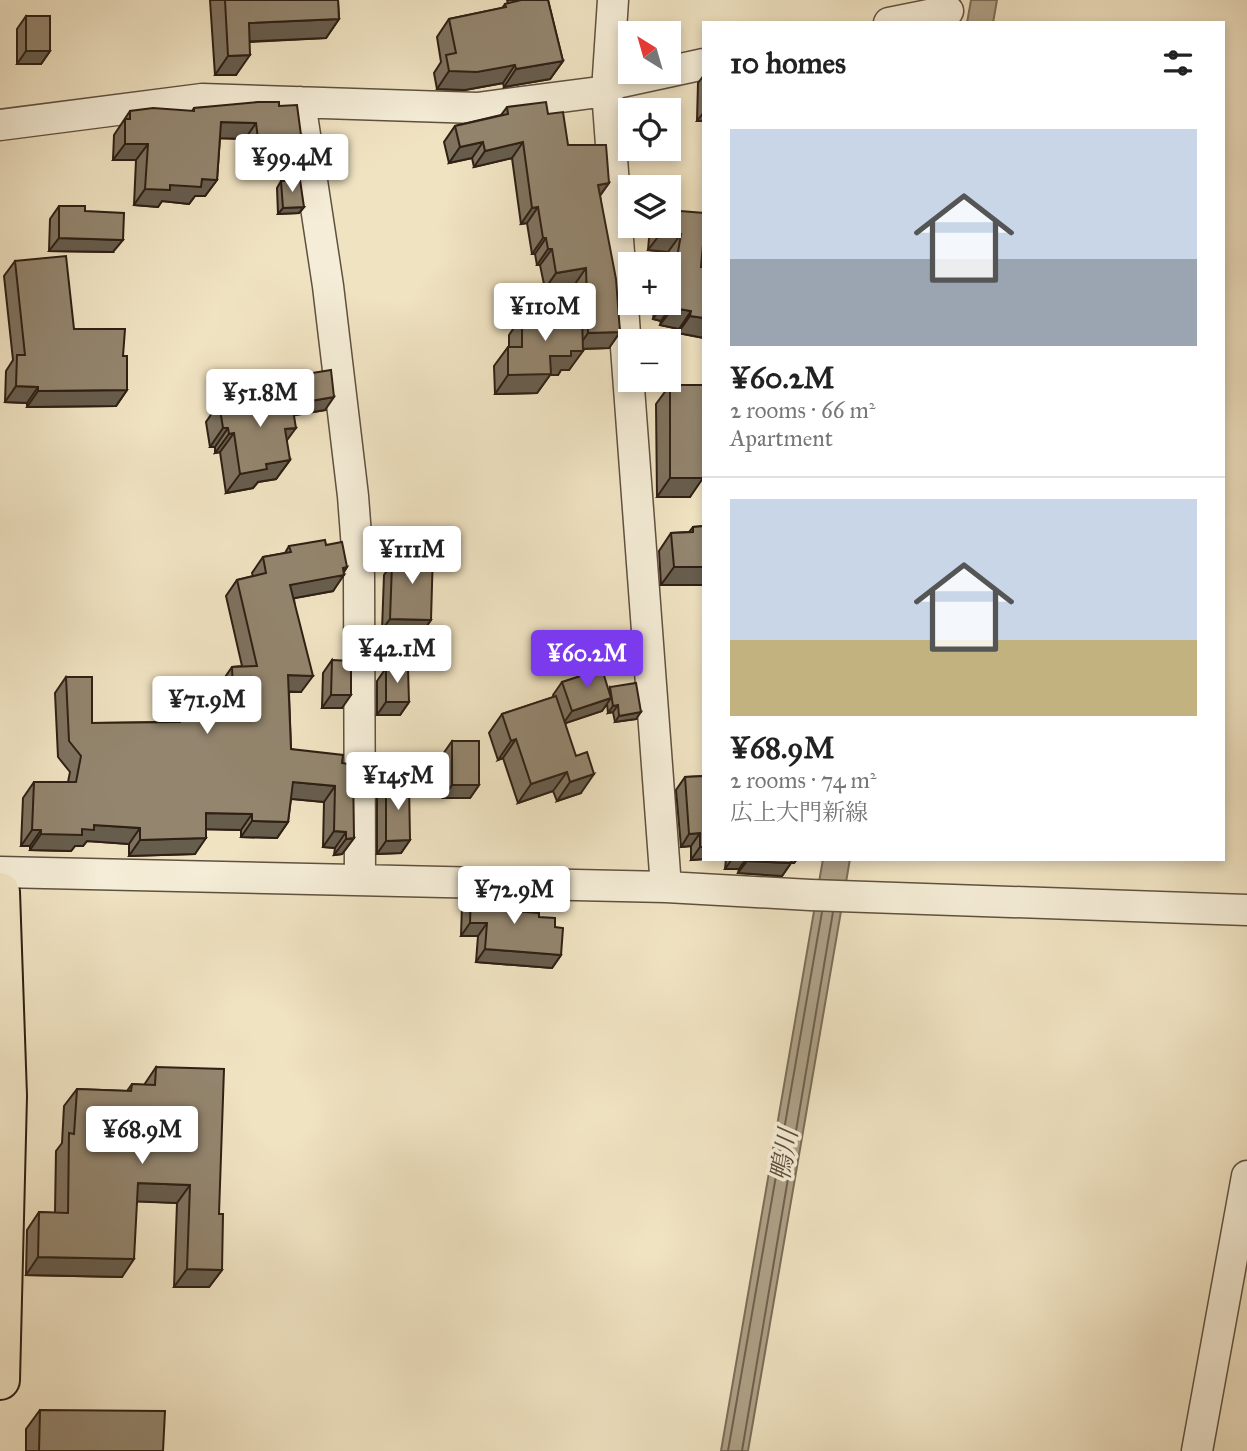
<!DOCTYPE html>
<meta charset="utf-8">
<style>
body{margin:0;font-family:"IM FELL Great Primer","Noto Serif JP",serif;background:#f6f6f6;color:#222;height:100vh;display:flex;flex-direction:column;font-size:26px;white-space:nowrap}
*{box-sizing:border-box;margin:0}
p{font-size:23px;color:#767676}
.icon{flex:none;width:38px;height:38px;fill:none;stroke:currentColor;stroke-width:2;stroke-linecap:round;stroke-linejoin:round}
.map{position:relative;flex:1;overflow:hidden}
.side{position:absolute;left:702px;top:21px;width:523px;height:840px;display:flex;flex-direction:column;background:#fff;border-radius:0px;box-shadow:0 4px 10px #0003}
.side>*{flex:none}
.needle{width:46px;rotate:323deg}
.fabs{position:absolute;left:618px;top:21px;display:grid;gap:14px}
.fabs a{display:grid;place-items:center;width:63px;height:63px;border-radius:0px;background:#fff;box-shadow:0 4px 10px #0003;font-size:35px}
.price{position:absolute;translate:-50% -60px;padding:0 16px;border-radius:7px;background:#fff;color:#222;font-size:23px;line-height:46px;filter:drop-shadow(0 2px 4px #0008)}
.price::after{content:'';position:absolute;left:50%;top:42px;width:21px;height:16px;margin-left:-10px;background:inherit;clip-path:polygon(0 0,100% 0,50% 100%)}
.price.active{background:#7c3aed;color:#fff}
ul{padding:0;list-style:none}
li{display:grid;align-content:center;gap:14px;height:371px;padding:0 28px}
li+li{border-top:2px solid #e0e0e0}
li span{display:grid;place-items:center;height:217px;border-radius:0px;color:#555}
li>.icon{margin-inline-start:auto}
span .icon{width:126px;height:126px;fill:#fffc;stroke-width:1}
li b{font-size:30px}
h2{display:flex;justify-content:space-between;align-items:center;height:84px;padding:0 28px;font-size:30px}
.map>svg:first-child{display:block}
</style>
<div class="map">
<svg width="1247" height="1451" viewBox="0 0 1247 1451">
<rect width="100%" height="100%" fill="#f0e3c2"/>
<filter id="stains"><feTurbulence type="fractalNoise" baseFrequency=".00286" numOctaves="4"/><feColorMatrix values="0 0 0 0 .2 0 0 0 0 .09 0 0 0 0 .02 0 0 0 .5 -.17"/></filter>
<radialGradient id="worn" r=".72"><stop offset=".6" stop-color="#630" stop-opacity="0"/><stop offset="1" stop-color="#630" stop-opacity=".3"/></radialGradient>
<path fill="#aea187" stroke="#7b6d59" stroke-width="2" d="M 971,0 L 997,0 L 993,23 L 967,23 Z
M 823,859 L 850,859 L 748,1451 L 721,1451 Z"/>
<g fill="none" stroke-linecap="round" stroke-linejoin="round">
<path stroke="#6e604e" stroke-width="2" d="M 728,1451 L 822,912
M 742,1451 L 833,912"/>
<defs>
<path id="minor" d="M 613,0 L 607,91 L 666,887
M 889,23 L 948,11
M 607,85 L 704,64
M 300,102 L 328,286 L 353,496 L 359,575 L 360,878
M 0,125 L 202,99 L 477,108 L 607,91
M 0,872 L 666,887 L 810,895 L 1247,910
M 1197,1451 L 1247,1176"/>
<path id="major" d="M 0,892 L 7,1096 L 0,1380"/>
</defs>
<use href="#minor" stroke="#5f5140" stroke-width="33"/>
<use href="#major" stroke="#2f2014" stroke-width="42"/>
<use href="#minor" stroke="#f5edd7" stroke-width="30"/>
<use href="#major" stroke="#f0e3c2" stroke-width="38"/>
</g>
<path fill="#7e725f" stroke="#2f2014" stroke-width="2" d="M 210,0 L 338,0 L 339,19 L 326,38 L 249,42 L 236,75 L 215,75 Z
M 507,0 L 548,0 L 563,61 L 550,79 L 504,87 L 503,83 L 465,90 L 437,89 L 434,73 L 441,62 L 437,37 L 449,19 L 502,8 L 505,4 L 508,3 Z
M 26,16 L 50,51 L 41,64 L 17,64 L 17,29 Z
M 704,75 L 704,121 L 697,121 L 698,83 Z
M 279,106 L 290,151 L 246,155 L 245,139 L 220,138 L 217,180 L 205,196 L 195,196 L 189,204 L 162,201 L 158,207 L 134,205 L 136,160 L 113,160 L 114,135 L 130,111 L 192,111 L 194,108 Z
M 507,107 L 548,114 L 568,145 L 609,183 L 600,196 L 620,332 L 609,348 L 583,349 L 569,370 L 561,370 L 558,375 L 550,375 L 537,393 L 495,394 L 494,366 L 508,347 L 509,347 L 509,335 L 522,316 L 576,315 L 575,284 L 545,289 L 540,265 L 537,265 L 535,254 L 532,254 L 527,223 L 521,224 L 512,158 L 474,167 L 472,158 L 449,163 L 444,142 L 455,126 L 501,115 Z
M 281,181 L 304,207 L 299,213 L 278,214 L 277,188 Z
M 59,206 L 85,211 L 113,252 L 49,251 L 50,219 Z
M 668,210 L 701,267 L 704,338 L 678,333 L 679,329 L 660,325 L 661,321 L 653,319 L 655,303 L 668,303 L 668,264 L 666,264 L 668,252 L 648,250 L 650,227 L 651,226 L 668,226 Z
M 15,261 L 74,329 L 123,356 L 127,390 L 116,406 L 27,407 L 27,403 L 5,402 L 6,371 L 13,360 L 4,276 Z
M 288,377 L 325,410 L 294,415 L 286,441 L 290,460 L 276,479 L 258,482 L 253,488 L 226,493 L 220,452 L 215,453 L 215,447 L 210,447 L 206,422 L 219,403 L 279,394 L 279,390 Z
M 670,385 L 704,385 L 704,460 L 690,497 L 657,497 L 656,404 Z
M 704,526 L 704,585 L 661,585 L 659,551 L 671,533 L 689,532 L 693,527 Z
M 326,545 L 347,567 L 333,591 L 294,598 L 301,692 L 289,692 L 291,749 L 342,763 L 354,838 L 342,854 L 334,855 L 335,848 L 323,847 L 324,802 L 291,799 L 288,822 L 277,838 L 241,837 L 241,830 L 206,829 L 195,854 L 129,856 L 129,844 L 87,841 L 83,846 L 75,846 L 71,851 L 30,850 L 30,846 L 21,846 L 23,798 L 34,782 L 68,782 L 70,772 L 58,757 L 55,693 L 66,677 L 92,723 L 173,722 L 180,712 L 222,712 L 221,683 L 232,667 L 242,666 L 226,596 L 237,580 L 253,576 L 252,573 L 263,557 L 285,553 L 289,546 Z
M 397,550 L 431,620 L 423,631 L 382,630 L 384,575 L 388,569 L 388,562 Z
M 332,660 L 342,708 L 322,708 L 323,673 Z
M 386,668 L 409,702 L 400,715 L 377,715 L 377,681 Z
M 562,682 L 609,690 L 610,687 L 636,719 L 615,722 L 613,712 L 608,713 L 607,704 L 602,711 L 565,723 L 581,793 L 557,801 L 553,791 L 518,803 L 503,758 L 498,760 L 489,733 L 502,714 L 554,697 L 553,695 Z
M 452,741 L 479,785 L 470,798 L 443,798 L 443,754 Z
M 704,776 L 704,859 L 691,860 L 691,846 L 681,847 L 676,790 L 685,777 Z
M 386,784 L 410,840 L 401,853 L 377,854 L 377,797 Z
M 726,859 L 797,859 L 794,863 L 791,863 L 782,876 L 738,873 L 739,869 L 725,869 Z
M 471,892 L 513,911 L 539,917 L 561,955 L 552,968 L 476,962 L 478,936 L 461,936 L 462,905 Z
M 156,1067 L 219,1214 L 222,1270 L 209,1287 L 174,1287 L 177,1203 L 137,1201 L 122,1277 L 26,1275 L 27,1230 L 39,1212 L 55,1213 L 56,1151 L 62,1143 L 64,1106 L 77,1089 L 127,1091 L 132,1084 L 144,1085 Z
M 40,1410 L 163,1451 L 26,1451 L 26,1429 Z"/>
<path fill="#675d4d" stroke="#2f2014" stroke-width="2" d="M 339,19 L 326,38 L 235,42 L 249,23 Z
M 26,51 L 50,51 L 41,64 L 17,64 Z
M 250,55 L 236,75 L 215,75 L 228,56 Z
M 563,61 L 550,79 L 504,87 L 516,69 Z
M 515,65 L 503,83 L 465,90 L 437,89 L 449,71 Z
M 704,112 L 704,121 L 697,121 Z
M 221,122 L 256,123 L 245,139 L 210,138 Z
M 301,135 L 290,151 L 246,155 L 258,139 Z
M 483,142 L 472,158 L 449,163 L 460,147 Z
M 523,142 L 512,158 L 474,167 L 485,151 Z
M 125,144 L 148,144 L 136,160 L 113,160 Z
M 202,179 L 217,180 L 205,196 L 195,196 L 189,204 L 162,201 L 158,207 L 134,205 L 145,189 Z
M 609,183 L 597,199 L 598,185 Z
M 304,207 L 299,213 L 278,214 L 283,208 Z
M 538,207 L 527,223 L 521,224 L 532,208 Z
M 661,233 L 681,234 L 668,252 L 648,250 Z
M 59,238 L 123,240 L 113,252 L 49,251 Z
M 543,238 L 546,238 L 535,254 L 532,254 Z
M 548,249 L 552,249 L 540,265 L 537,265 Z
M 586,268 L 575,284 L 545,289 L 556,273 Z
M 668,302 L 673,303 L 661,321 L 653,319 L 664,303 Z
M 673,308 L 691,311 L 679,329 L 660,325 Z
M 690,316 L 704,318 L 704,338 L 678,333 Z
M 620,332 L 609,348 L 577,349 L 588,333 Z
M 571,351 L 583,351 L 569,370 L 561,370 L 558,375 L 550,375 L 537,393 L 495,394 L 508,375 L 550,356 Z
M 16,386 L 38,387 L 27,403 L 5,402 Z
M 127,390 L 116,406 L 27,407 L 38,391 Z
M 334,397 L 325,410 L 284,417 L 293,404 Z
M 223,428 L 228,428 L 215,447 L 210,447 Z
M 296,428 L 282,447 L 285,429 Z
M 234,433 L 220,452 L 215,453 L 229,434 Z
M 290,460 L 276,479 L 258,482 L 253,488 L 226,493 L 240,474 L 266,464 Z
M 670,478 L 703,478 L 690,497 L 657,497 Z
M 347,567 L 341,576 L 344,575 L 333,591 L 279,601 L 290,585 Z
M 674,567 L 704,567 L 704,585 L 661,585 Z
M 390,619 L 431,620 L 423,631 L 382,630 Z
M 288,675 L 313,676 L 301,692 L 277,691 Z
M 331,695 L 351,695 L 342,708 L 322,708 Z
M 611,698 L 602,711 L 563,724 L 572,711 Z
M 386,702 L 409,702 L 400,715 L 377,715 Z
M 618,705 L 613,712 L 608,713 L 613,706 Z
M 641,712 L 636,719 L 615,722 L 619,716 Z
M 516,739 L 503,758 L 498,760 L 511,741 Z
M 567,772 L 553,791 L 518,803 L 531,784 Z
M 594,774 L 581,793 L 557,801 L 570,782 Z
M 293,782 L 335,786 L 324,802 L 282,798 Z
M 452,785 L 479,785 L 470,798 L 443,798 Z
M 206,813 L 252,814 L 241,830 L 195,829 Z
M 252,821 L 288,822 L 277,838 L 241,837 Z
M 94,825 L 140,828 L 129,844 L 87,841 L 83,846 L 75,846 L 71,851 L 30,850 L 41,834 L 82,829 Z
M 32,830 L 41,830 L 30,846 L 21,846 Z
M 334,831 L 346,832 L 335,848 L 323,847 Z
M 700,833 L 691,846 L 681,847 L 689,834 Z
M 206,838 L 195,854 L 129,856 L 140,840 Z
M 354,838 L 342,854 L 334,855 L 346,839 Z
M 410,840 L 401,853 L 377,854 L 386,841 Z
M 700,847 L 704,847 L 704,859 L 691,860 Z
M 732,859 L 746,859 L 739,869 L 725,869 Z
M 786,859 L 797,859 L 794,863 L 783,863 Z
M 747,861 L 791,863 L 782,876 L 738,873 Z
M 470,923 L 487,923 L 478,936 L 461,936 Z
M 485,949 L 561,955 L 552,968 L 476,962 Z
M 138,1183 L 190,1185 L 177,1203 L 126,1201 Z
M 38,1257 L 134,1259 L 122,1277 L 26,1275 Z
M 187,1269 L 222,1270 L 209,1287 L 174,1287 Z"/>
<path fill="#93856e" stroke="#2f2014" stroke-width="2" d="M 225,0 L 338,0 L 339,19 L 249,23 L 250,55 L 228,56 Z
M 521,0 L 548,0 L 563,61 L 516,69 L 515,65 L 477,72 L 449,71 L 446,55 L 456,53 L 449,19 L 506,7 L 505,4 Z
M 26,16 L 50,16 L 50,51 L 26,51 Z
M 258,102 L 279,102 L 279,106 L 297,105 L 301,135 L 258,139 L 256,123 L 221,122 L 217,180 L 202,179 L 201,187 L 170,185 L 170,190 L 145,189 L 148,144 L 125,144 L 125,119 L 130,119 L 130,111 L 153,108 L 194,111 L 194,108 Z
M 546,102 L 548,114 L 563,112 L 568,145 L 606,145 L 609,183 L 598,185 L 616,279 L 620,332 L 588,333 L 586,268 L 556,273 L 552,249 L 548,249 L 546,238 L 543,238 L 538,207 L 532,208 L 523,142 L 485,151 L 483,142 L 460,147 L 455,126 L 508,114 L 507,107 Z
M 300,180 L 304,207 L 283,208 L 281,181 Z
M 59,206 L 85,206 L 85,211 L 124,213 L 123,240 L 59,238 Z
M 668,210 L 704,213 L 704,233 L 701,267 L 704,267 L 704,318 L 690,316 L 691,311 L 673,308 L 673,303 L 668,302 L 670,275 L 674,276 L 681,234 L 661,233 L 661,226 L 668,226 Z
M 66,256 L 74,329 L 125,329 L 123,356 L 127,356 L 127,390 L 38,391 L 38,387 L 16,386 L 17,355 L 25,355 L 15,261 Z
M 582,315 L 583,351 L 571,351 L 571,356 L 550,356 L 551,374 L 508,375 L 508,347 L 522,347 L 522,316 Z
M 331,370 L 334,397 L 293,404 L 288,377 Z
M 670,385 L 704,385 L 703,478 L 670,478 Z
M 290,392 L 296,428 L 285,429 L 290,460 L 266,464 L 267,469 L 240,474 L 234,433 L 229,434 L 228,428 L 223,428 L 219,403 Z
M 704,526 L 704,567 L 674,567 L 671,533 L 693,532 L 693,527 Z
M 325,540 L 326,545 L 342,542 L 347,567 L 343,568 L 344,575 L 290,585 L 313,676 L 288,675 L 291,749 L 343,755 L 342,763 L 353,765 L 354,838 L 346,839 L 346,832 L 334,831 L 335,786 L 293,782 L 288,822 L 252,821 L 252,814 L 206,813 L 206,838 L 140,840 L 140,828 L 94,825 L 94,830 L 82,829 L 82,835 L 41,834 L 41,830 L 32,830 L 34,782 L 76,782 L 81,756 L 69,741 L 66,677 L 92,677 L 92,723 L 180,722 L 180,712 L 234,712 L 232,667 L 257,666 L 237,580 L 266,573 L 263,557 L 291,552 L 289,546 Z
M 397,550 L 433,551 L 431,620 L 390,619 L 392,564 L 396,564 Z
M 332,660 L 351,661 L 351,695 L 331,695 Z
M 386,668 L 408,668 L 409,702 L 386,702 Z
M 602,669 L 611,698 L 572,711 L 562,682 Z
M 636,683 L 641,712 L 619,716 L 618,705 L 613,706 L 610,687 Z
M 556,696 L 576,756 L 587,752 L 594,774 L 570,782 L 567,772 L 531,784 L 516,739 L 511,741 L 502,714 Z
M 452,741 L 479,741 L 479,785 L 452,785 Z
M 704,776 L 704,847 L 700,847 L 700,833 L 689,834 L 685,777 Z
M 409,783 L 410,840 L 386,841 L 386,784 Z
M 747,859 L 792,859 L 791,863 L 747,861 Z
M 471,892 L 514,893 L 513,911 L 539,913 L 539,917 L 555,918 L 555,927 L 563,928 L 561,955 L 485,949 L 487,923 L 470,923 Z
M 156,1067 L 224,1069 L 219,1214 L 223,1214 L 222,1270 L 187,1269 L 190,1185 L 138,1183 L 134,1259 L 38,1257 L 39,1212 L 68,1213 L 69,1133 L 74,1134 L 77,1089 L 131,1091 L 132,1084 L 155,1085 Z
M 40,1410 L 165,1411 L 163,1451 L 39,1451 Z"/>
<g text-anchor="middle" stroke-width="7" stroke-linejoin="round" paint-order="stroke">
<g font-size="26" font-style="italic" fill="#5b4d3c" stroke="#f5edd7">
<text transform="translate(784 1155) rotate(-80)" y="9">鴨川</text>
</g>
</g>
<rect width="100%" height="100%" filter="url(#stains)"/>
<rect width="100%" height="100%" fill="url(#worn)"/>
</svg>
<div class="fabs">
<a><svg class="needle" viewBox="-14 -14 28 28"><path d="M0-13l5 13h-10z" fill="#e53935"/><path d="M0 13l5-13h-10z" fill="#767676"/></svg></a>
<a><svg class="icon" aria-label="locate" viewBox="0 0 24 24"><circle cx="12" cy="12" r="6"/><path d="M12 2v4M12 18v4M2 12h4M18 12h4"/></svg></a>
<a><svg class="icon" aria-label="layers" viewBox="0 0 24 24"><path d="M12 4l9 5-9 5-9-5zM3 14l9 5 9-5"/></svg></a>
<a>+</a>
<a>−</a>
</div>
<b class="price" style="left:292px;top:194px">¥99.4M</b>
<b class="price" style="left:545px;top:343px">¥110M</b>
<b class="price" style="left:260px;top:429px">¥51.8M</b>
<b class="price" style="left:412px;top:586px">¥111M</b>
<b class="price" style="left:397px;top:685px">¥42.1M</b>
<b class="price active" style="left:587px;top:690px">¥60.2M</b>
<b class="price" style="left:207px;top:736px">¥71.9M</b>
<b class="price" style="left:398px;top:812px">¥145M</b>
<b class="price" style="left:514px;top:926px">¥72.9M</b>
<b class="price" style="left:142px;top:1166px">¥68.9M</b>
<section class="side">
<h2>10 homes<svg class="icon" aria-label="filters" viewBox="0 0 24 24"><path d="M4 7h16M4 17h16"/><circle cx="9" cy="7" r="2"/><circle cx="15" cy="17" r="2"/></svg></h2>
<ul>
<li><span style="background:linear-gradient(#c9d6e8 60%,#9aa5b1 0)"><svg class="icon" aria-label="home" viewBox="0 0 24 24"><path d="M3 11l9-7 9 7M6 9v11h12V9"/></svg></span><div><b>¥60.2M</b><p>2 rooms · 66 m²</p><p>Apartment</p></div></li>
<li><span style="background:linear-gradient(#c9d6e8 65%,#c2b280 0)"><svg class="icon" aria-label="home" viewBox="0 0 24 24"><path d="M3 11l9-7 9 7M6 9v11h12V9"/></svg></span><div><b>¥68.9M</b><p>2 rooms · 74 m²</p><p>広上大門新線</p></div></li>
</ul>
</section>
</div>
